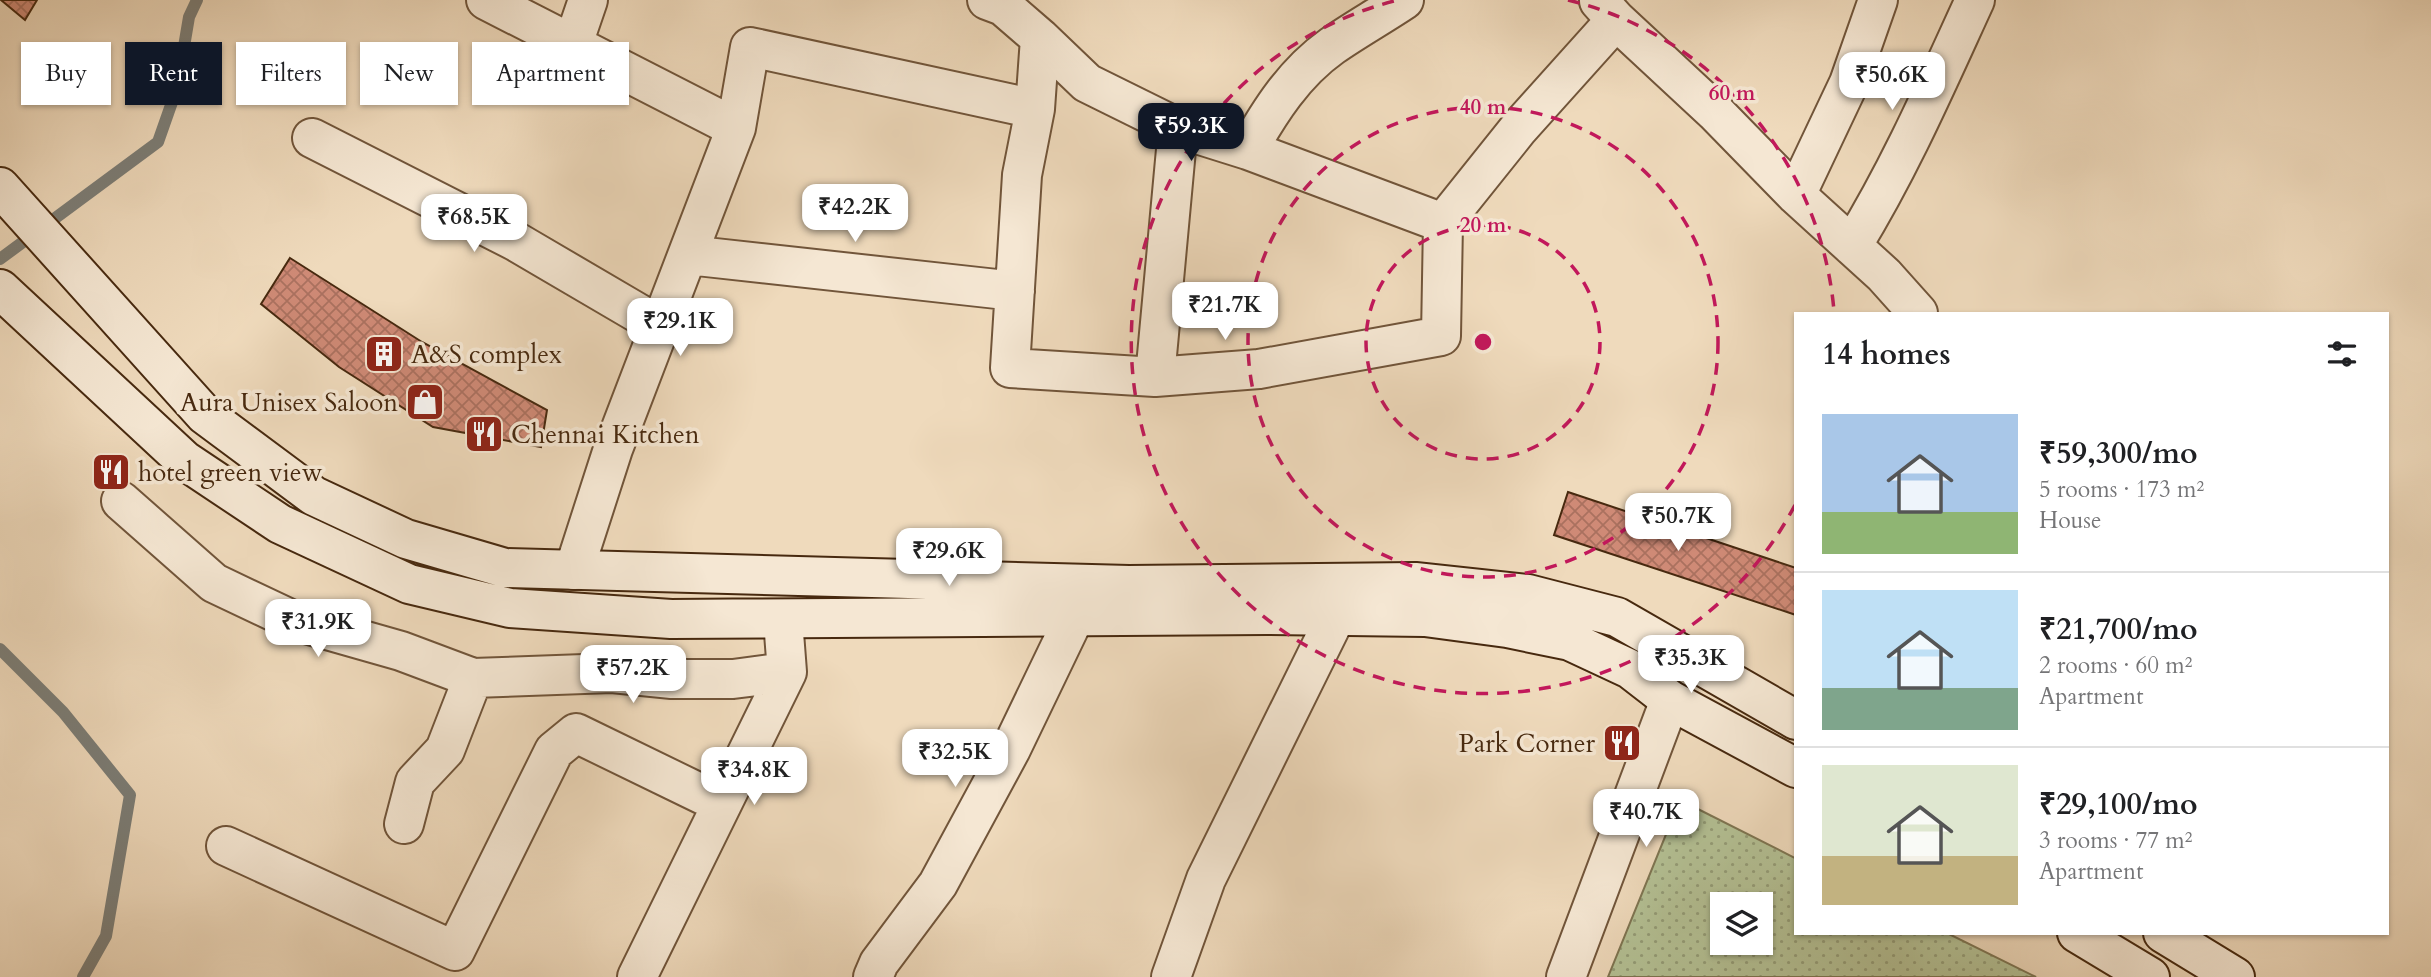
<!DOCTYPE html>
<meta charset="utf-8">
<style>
body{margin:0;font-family:Cardo,serif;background:#f6f6f6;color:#202124;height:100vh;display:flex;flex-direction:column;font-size:26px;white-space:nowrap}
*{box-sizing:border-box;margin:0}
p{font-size:23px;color:#757577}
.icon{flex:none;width:38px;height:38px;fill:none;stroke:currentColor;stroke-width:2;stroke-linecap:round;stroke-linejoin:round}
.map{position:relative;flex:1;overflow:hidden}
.side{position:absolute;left:1794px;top:312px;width:595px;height:623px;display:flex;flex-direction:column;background:#fff;border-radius:0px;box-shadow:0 2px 5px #0004}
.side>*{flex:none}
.banner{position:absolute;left:21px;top:42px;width:665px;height:63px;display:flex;gap:14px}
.tools{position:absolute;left:1710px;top:892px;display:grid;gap:14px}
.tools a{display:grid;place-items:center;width:63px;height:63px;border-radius:0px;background:#fff;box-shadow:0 2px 5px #0004;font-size:35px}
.price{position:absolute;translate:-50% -60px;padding:0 16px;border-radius:14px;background:#fff;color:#222;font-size:23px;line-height:46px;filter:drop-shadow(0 2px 4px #0008)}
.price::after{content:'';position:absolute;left:50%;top:42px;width:21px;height:16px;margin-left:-10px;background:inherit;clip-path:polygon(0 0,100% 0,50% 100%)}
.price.selected{background:#111827;color:#fff}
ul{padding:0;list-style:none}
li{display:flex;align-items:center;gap:21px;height:175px;padding:0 28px}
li+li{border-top:2px solid #e0e0e0}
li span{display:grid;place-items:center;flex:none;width:196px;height:140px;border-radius:0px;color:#555}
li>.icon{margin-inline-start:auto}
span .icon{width:84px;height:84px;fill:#fffc;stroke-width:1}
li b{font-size:30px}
h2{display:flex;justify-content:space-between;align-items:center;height:84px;padding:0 28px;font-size:30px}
.pill{padding:0 24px;border-radius:0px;background:#fff;box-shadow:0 2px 5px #0004;font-size:24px;line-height:63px}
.pill.selected{background:#111827;color:#fff}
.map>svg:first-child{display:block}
</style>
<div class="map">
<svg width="2431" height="977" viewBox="0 0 2431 977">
<defs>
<pattern id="park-dots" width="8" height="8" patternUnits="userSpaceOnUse" patternTransform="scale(1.75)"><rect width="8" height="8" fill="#b4c195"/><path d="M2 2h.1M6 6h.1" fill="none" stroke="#949d78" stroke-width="1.8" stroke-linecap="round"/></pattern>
<pattern id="building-cross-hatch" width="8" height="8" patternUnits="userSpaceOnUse" patternTransform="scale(1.75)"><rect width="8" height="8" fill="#cf8a76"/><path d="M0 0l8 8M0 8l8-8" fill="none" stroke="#aa715f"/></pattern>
</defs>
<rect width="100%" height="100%" fill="#efdabc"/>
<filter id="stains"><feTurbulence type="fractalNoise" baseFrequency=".00286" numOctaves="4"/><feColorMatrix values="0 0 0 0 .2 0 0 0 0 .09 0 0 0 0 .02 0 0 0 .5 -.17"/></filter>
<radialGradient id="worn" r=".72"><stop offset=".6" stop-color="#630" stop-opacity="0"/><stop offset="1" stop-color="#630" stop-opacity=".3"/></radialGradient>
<path fill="url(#park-dots)" stroke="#7e7552" stroke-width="2" fill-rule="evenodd" d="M 1680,800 L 1795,858 L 1796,933 L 1947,933 L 2036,977 L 1608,977 ZM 1722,905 L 1760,905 L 1760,943 L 1722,943 Z"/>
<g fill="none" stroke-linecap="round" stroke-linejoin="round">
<path stroke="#7c7e77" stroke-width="12" d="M 0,259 L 158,142 L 177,88 L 189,17 L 197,0
M 0,649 L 63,712 L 130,795 L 106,936 L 83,977"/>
</g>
<path fill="url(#building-cross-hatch)" stroke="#47290f" stroke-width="2" d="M 1,0 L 37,0 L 25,20 Z
M 290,258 L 422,342 L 547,410 L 541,447 L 433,427 L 339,367 L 261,304 Z
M 1568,492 L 1796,568 L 1796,615 L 1554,535 Z"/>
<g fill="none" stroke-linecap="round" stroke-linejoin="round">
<defs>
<path id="street" d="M 486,0 L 736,128
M 987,0 L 1003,6 L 1040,38 L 1087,83 L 1178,128 L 1248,150 L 1443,223
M 1599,1 L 1616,20 L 1715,112 L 1796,195 L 1884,275 L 1918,313
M 1040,38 L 1035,109 L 1022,175 L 1010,368 L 1155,377 L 1259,369 L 1441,336 L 1443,223 L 1519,128 L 1616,20
M 573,44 L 588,0
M 312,138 L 515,241 L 660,326
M 1248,150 C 1270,111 1294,73 1332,46 C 1355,30 1380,16 1404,0
M 1796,195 L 1849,83 L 1878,0
M 1852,246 C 1901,166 1936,85 1975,0
M 688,255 L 1015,291
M 1155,377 L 1178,128
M 121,501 L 214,583 L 292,620 L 401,651 L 473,678 L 445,750 L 415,782 L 404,824
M 574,570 L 613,449 L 736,128 L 750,47 L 1035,109
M 473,678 L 612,673 L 672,679 L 733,679 L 787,672
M 226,846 L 455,951 L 554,751 L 576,733 L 722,804
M 637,977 L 787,672 L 783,620
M 873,977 L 879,963 L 938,884 L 1011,749 L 1075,616
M 1171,977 L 1206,879 L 1336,616
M 1566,977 L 1670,700"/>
<path id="secondary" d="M 0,187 L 205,415 L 314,496 L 406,539 L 505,568 L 1129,585 L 1415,582 L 1528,594 L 1617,617 L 1796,720
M 0,289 L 184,460 L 280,524 L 409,584 L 510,608 L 671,619 L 1266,615 L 1425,617 L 1507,628 L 1570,641 L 1630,669 L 1670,700 L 1796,768
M 2077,933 L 2150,977
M 2163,933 L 2235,977"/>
</defs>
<use href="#street" stroke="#71553a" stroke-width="42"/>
<use href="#secondary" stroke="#47290f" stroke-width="42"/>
<use href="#street" stroke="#f5e7d3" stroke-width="38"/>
<use href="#secondary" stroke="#f5e7d3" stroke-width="38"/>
</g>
<g fill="none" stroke="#c2185b" stroke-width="3.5" stroke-dasharray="12 9">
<circle cx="1483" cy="342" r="117"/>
<circle cx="1483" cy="342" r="235"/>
<path d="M1795 505A352 352 0 1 1 1398 0M1568 0A352 352 0 0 1 1834 311"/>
</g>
<defs>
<symbol id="building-square" viewBox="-11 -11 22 22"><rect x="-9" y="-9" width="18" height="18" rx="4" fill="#8f2418" stroke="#f5e7d3"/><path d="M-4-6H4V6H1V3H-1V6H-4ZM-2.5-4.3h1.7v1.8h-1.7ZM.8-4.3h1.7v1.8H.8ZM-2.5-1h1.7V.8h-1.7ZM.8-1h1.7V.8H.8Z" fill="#fff"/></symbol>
<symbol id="shop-square" viewBox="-11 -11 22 22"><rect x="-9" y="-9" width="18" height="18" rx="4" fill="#8f2418" stroke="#f5e7d3"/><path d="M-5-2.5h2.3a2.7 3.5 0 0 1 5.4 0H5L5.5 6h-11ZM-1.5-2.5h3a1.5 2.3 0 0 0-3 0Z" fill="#fff"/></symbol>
<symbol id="restaurant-square" viewBox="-11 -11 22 22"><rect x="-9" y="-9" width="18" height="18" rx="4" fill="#8f2418" stroke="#f5e7d3"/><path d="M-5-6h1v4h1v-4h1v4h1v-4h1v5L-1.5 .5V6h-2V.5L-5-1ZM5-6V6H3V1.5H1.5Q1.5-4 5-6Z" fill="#fff"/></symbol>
</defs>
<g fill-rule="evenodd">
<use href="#building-square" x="362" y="332" width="44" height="44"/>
<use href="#shop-square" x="403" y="380" width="44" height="44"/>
<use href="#restaurant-square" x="462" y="412" width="44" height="44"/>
<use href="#restaurant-square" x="89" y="450" width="44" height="44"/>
<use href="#restaurant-square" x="1600" y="721" width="44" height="44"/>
</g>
<g text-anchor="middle" stroke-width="7" stroke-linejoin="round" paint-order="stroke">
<g font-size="26" fill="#47290f" stroke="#f5e7d3" text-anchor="start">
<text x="411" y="363">A&amp;S complex</text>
<text x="398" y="411" text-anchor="end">Aura Unisex Saloon</text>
<text x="511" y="443">Chennai Kitchen</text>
<text x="138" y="481">hotel green view</text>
<text x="1595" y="752" text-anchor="end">Park Corner</text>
</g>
</g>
<circle cx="1483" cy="342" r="10" fill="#c2185b" stroke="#f5e7d3" stroke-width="3.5"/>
<g font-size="21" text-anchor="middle" font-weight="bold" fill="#c2185b" stroke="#f5e7d3" stroke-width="7" stroke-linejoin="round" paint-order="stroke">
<text x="1732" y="100">60 m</text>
<text x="1483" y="114">40 m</text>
<text x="1483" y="232">20 m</text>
</g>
<rect width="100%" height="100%" filter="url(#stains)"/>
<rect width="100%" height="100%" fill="url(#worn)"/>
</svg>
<div class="tools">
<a><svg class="icon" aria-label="layers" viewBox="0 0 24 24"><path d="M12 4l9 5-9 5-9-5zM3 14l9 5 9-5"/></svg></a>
</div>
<b class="price" style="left:1892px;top:112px">₹50.6K</b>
<b class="price selected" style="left:1191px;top:163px">₹59.3K</b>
<b class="price" style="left:855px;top:244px">₹42.2K</b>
<b class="price" style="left:474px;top:254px">₹68.5K</b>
<b class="price" style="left:1225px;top:342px">₹21.7K</b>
<b class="price" style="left:680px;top:358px">₹29.1K</b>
<b class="price" style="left:1678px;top:553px">₹50.7K</b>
<b class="price" style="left:949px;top:588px">₹29.6K</b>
<b class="price" style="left:318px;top:659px">₹31.9K</b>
<b class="price" style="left:1691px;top:695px">₹35.3K</b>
<b class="price" style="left:633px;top:705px">₹57.2K</b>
<b class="price" style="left:955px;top:789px">₹32.5K</b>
<b class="price" style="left:754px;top:807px">₹34.8K</b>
<b class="price" style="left:1646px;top:849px">₹40.7K</b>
<div class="banner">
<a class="pill">Buy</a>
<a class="pill selected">Rent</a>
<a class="pill">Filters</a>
<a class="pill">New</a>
<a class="pill">Apartment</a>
</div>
<section class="side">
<h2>14 homes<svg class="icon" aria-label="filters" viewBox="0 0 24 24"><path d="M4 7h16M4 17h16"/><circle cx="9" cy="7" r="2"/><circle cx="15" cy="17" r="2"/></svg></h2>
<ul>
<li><span style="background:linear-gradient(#a9c7e8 70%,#8fb573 0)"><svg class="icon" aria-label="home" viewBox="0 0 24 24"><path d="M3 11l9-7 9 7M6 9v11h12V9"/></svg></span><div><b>₹59,300/mo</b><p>5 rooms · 173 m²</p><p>House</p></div></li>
<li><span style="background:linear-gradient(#bfe0f5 70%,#7fa58c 0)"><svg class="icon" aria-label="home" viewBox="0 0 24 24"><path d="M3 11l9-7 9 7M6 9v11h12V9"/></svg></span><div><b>₹21,700/mo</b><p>2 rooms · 60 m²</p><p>Apartment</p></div></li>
<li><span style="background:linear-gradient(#dfe7d0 65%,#c2b280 0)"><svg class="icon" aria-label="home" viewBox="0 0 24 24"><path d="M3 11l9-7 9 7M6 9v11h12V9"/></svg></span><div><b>₹29,100/mo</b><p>3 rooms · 77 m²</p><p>Apartment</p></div></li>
</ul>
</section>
</div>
